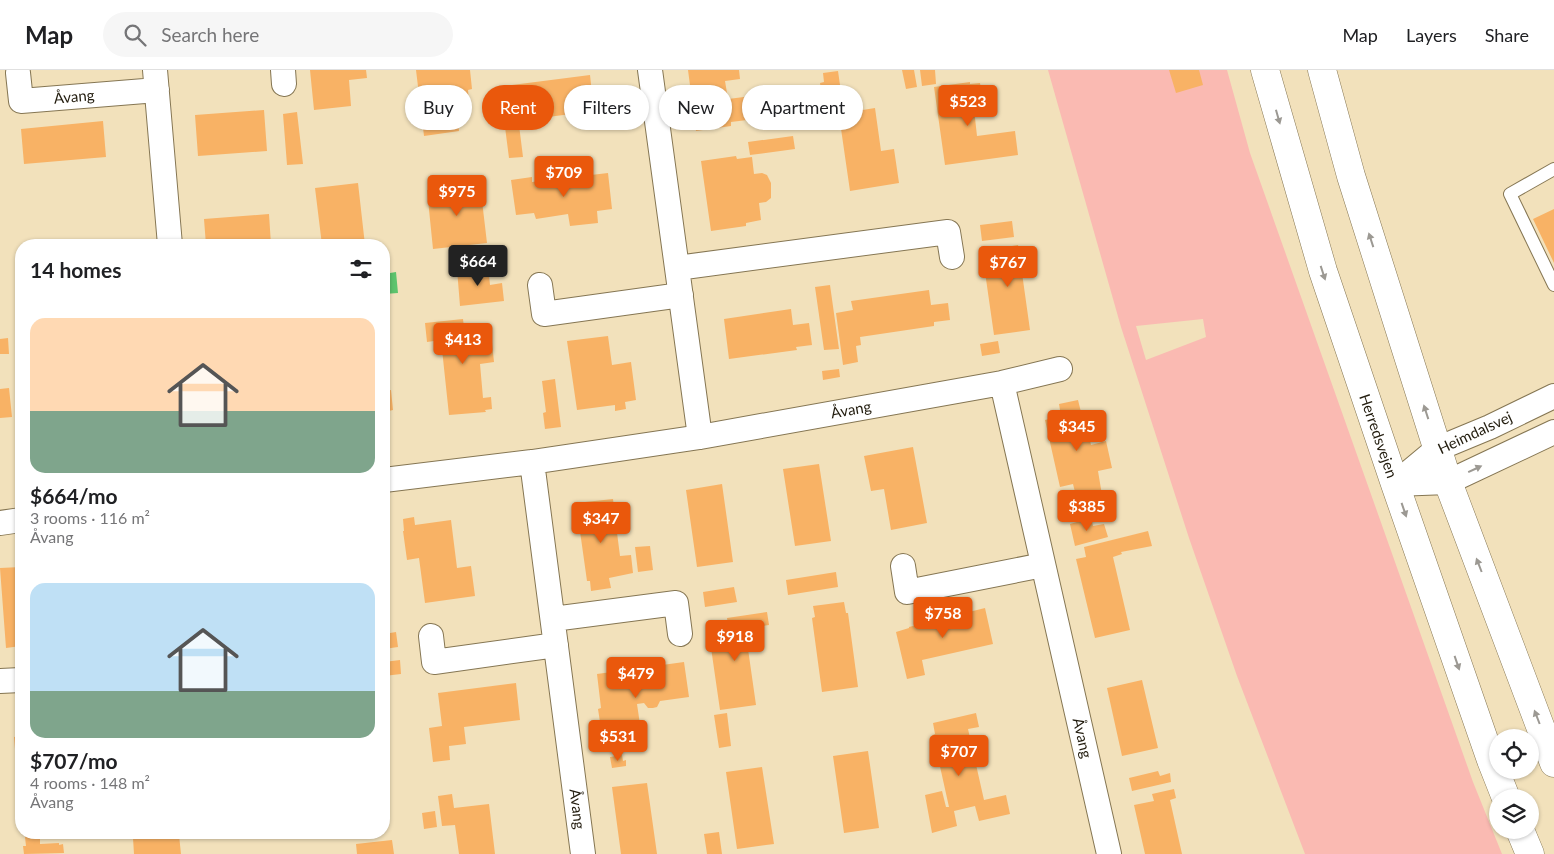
<!DOCTYPE html>
<meta charset="utf-8">
<style>
body{margin:0;font-family:Lato,sans-serif;background:#f6f6f6;color:#202124;height:100vh;display:flex;flex-direction:column;font-size:19px;white-space:nowrap}
*{box-sizing:border-box;margin:0}
p{font-size:16px;color:#757577}
.icon{flex:none;width:28px;height:28px;fill:none;stroke:currentColor;stroke-width:2;stroke-linecap:round;stroke-linejoin:round}
.map{position:relative;flex:1;overflow:hidden}
.side{position:absolute;left:15px;top:169px;width:375px;height:600px;display:flex;flex-direction:column;background:#fff;border-radius:20px;box-shadow:0 1px 4px #0004}
.side>*{flex:none}
.hud{position:absolute;left:405px;top:15px;width:475px;height:45px;display:flex;gap:10px}
.controls{position:absolute;left:1489px;top:659px;display:grid;gap:10px}
.controls a{display:grid;place-items:center;width:50px;height:50px;border-radius:50%;background:#fff;box-shadow:0 1px 4px #0004;font-size:25px}
.price{position:absolute;translate:-50% -42px;padding:0 11px;border-radius:5px;background:#ea580c;color:#fff;font-size:16px;line-height:32px;filter:drop-shadow(0 1px 2px #0008)}
.price::after{content:'';position:absolute;left:50%;top:30px;width:15px;height:11px;margin-left:-8px;background:inherit;clip-path:polygon(0 0,100% 0,50% 100%)}
.price.selected{background:#222;color:#fff}
ul{padding:0;list-style:none}
li{display:grid;align-content:center;gap:10px;height:265px;padding:0 15px}
li span{display:grid;place-items:center;height:155px;border-radius:15px;color:#555}
li>.icon{margin-inline-start:auto}
span .icon{width:90px;height:90px;fill:#fffc;stroke-width:1}
li b{font-size:21px}
h2{display:flex;justify-content:space-between;align-items:center;height:60px;padding:0 15px;font-size:21px}
.pill{padding:0 18px;border-radius:22px;background:#fff;box-shadow:0 1px 4px #0004;font-size:18px;line-height:45px}
.pill.selected{background:#ea580c;color:#fff}
header{display:flex;align-items:center;gap:30px;box-sizing:border-box;height:70px;padding:0 25px;background:#fff;border-bottom:1px solid #e0e0e0}
header strong{font-size:24px}
nav{display:flex;gap:28px;margin-inline-start:auto;font-size:18px}
.search{width:350px;height:45px;background:#f6f6f6;display:flex;align-items:center;gap:12px;box-sizing:border-box;padding:0 18px;border-radius:28px;color:#757577;font-size:19px}
.map>svg:first-child{display:block}
</style>
<header>
<strong>Map</strong>
<div class="search"><svg class="icon" aria-label="search" viewBox="0 0 24 24"><circle cx="10" cy="10" r="6"/><path d="M15 15l6 6"/></svg>Search here</div>
<nav><a>Map</a><a>Layers</a><a>Share</a></nav>
</header>
<div class="map">
<svg width="1554" height="784" viewBox="0 0 1554 784">
<rect width="100%" height="100%" fill="#f2e1bb"/>
<path fill="#fabab2" fill-rule="evenodd" d="M 1048,0 L 1227,0 L 1250,83 L 1473,712 L 1502,784 L 1305,784 L 1237,606 L 1189,468 L 1121,257 ZM 1203,249 L 1206,267 L 1146,290 L 1136,256 Z"/>
<path fill="#5ec46e" d="M 396,202 L 398,223 L 384,224 L 384,204 Z"/>
<path fill="#f8b265" d="M 310,0 L 366,0 L 367,8 L 349,10 L 351,36 L 314,40 Z
M 416,0 L 470,0 L 472,19 L 468,20 L 469,33 L 456,34 L 459,61 L 424,66 Z
M 688,0 L 739,0 L 740,9 L 725,11 L 728,29 L 744,27 L 747,50 L 731,52 L 731,56 L 696,61 Z
M 902,0 L 914,0 L 917,17 L 906,19 Z
M 920,0 L 935,0 L 936,14 L 922,16 Z
M 1169,0 L 1199,0 L 1203,15 L 1176,23 Z
M 838,1 L 844,43 L 875,38 L 881,81 L 894,79 L 899,113 L 850,121 L 839,45 L 825,47 L 820,13 L 824,12 L 823,3 Z
M 590,5 L 594,41 L 517,51 L 512,15 Z
M 970,12 L 970,14 L 980,13 L 984,38 L 974,39 L 977,66 L 1015,61 L 1018,85 L 945,95 L 934,17 Z
M 264,40 L 267,81 L 198,86 L 195,45 Z
M 297,42 L 303,94 L 287,95 L 283,44 Z
M 103,51 L 106,87 L 24,94 L 21,59 Z
M 519,55 L 523,87 L 509,88 L 505,57 Z
M 793,66 L 795,79 L 750,85 L 748,72 Z
M 736,86 L 737,89 L 752,87 L 754,104 L 762,103 L 767,105 L 771,113 L 771,128 L 766,132 L 759,133 L 761,150 L 746,153 L 746,156 L 711,161 L 701,91 Z
M 608,103 L 612,139 L 597,141 L 598,153 L 570,156 L 568,144 L 536,149 L 534,143 L 516,145 L 511,110 L 532,107 L 532,112 Z
M 358,113 L 365,175 L 322,175 L 315,118 Z
M 480,114 L 487,173 L 433,179 L 427,120 Z
M 1554,139 L 1554,193 L 1533,149 Z
M 269,144 L 271,175 L 206,175 L 204,149 Z
M 1012,151 L 1014,167 L 982,171 L 980,155 Z
M 1018,175 L 1019,180 L 1031,178 L 1034,202 L 1022,203 L 1030,260 L 994,265 L 982,181 Z
M 488,196 L 490,215 L 502,213 L 504,231 L 460,236 L 457,199 Z
M 830,215 L 839,279 L 824,280 L 815,217 Z
M 929,220 L 931,235 L 948,233 L 950,250 L 934,252 L 934,256 L 860,267 L 861,275 L 856,276 L 858,292 L 843,295 L 836,243 L 853,240 L 851,231 Z
M 388,233 L 389,241 L 384,242 L 384,234 Z
M 791,239 L 793,255 L 809,253 L 812,275 L 796,277 L 797,280 L 729,289 L 724,249 Z
M 463,249 L 465,266 L 491,263 L 494,292 L 480,294 L 483,328 L 491,327 L 492,339 L 485,340 L 486,342 L 449,345 L 441,270 L 427,272 L 425,253 Z
M 384,259 L 385,259 L 386,272 L 384,272 Z
M 608,266 L 612,295 L 631,292 L 636,330 L 625,332 L 626,339 L 615,341 L 615,335 L 577,340 L 567,271 Z
M 8,268 L 9,284 L 0,284 L 0,269 Z
M 998,271 L 1000,283 L 982,286 L 980,274 Z
M 839,299 L 840,307 L 823,310 L 822,301 Z
M 555,309 L 561,357 L 545,359 L 543,343 L 546,342 L 542,311 Z
M 9,318 L 12,347 L 0,348 L 0,319 Z
M 391,320 L 393,340 L 384,342 L 384,321 Z
M 1078,330 L 1081,342 L 1084,341 L 1091,375 L 1106,371 L 1112,398 L 1098,401 L 1102,425 L 1077,430 L 1073,414 L 1060,417 L 1045,350 L 1061,346 L 1059,334 Z
M 913,377 L 927,453 L 891,460 L 884,419 L 871,421 L 864,386 Z
M 819,394 L 831,471 L 795,476 L 783,399 Z
M 722,414 L 733,492 L 697,497 L 686,420 Z
M 613,429 L 615,445 L 620,445 L 621,455 L 616,455 L 620,486 L 631,485 L 633,503 L 609,508 L 611,518 L 591,521 L 590,511 L 587,511 L 576,433 Z
M 414,447 L 415,455 L 451,450 L 457,498 L 471,496 L 475,526 L 425,533 L 419,488 L 407,490 L 403,461 L 404,461 L 403,449 Z
M 1091,448 L 1093,456 L 1104,454 L 1108,467 L 1075,476 L 1070,454 Z
M 1148,461 L 1152,476 L 1121,482 L 1122,484 L 1113,487 L 1130,560 L 1095,568 L 1076,489 L 1086,487 L 1084,477 Z
M 650,476 L 653,500 L 638,502 L 635,477 Z
M 21,497 L 21,576 L 6,578 L 0,498 Z
M 836,502 L 838,517 L 788,525 L 786,510 Z
M 734,517 L 737,532 L 705,537 L 703,522 Z
M 844,532 L 846,543 L 848,543 L 858,617 L 822,622 L 812,548 L 815,547 L 813,536 Z
M 985,538 L 993,574 L 922,590 L 925,605 L 907,609 L 896,562 L 909,558 L 909,557 Z
M 767,542 L 769,555 L 745,558 L 756,635 L 720,640 L 709,564 L 729,561 L 727,548 Z
M 396,562 L 398,577 L 384,579 L 384,564 Z
M 400,590 L 401,604 L 384,606 L 384,592 Z
M 684,592 L 689,627 L 660,631 L 657,637 L 653,638 L 648,638 L 644,633 L 637,634 L 643,675 L 607,680 L 603,651 L 600,652 L 598,639 L 601,638 L 597,604 Z
M 1142,610 L 1158,678 L 1122,686 L 1107,618 Z
M 516,613 L 520,650 L 464,657 L 466,674 L 449,676 L 450,690 L 433,692 L 429,658 L 442,656 L 438,623 Z
M 727,643 L 731,676 L 719,678 L 714,645 Z
M 976,643 L 979,657 L 968,659 L 984,730 L 1006,725 L 1010,744 L 979,751 L 975,736 L 954,741 L 957,756 L 932,763 L 925,725 L 942,721 L 946,737 L 949,737 L 933,665 L 935,664 L 933,653 Z
M 21,666 L 21,715 L 20,715 L 19,703 L 17,703 L 14,667 Z
M 868,681 L 879,758 L 844,763 L 833,686 Z
M 622,685 L 623,691 L 626,690 L 626,696 L 612,698 L 610,687 Z
M 762,697 L 774,774 L 737,779 L 726,702 Z
M 1158,701 L 1160,706 L 1170,703 L 1171,712 L 1132,721 L 1129,708 Z
M 647,713 L 657,784 L 621,784 L 612,717 Z
M 1174,719 L 1176,728 L 1170,730 L 1182,784 L 1145,784 L 1134,735 L 1154,731 L 1152,724 Z
M 452,724 L 454,738 L 489,734 L 495,784 L 459,784 L 455,755 L 442,756 L 438,726 Z
M 435,741 L 437,757 L 424,759 L 422,743 Z
M 135,762 L 156,762 L 156,766 L 179,765 L 181,784 L 134,784 L 133,768 L 135,767 Z
M 719,762 L 722,784 L 707,784 L 704,764 Z
M 40,766 L 40,774 L 59,773 L 59,775 L 63,774 L 64,783 L 24,784 L 23,776 L 26,776 L 25,767 Z
M 392,770 L 394,784 L 357,784 L 356,774 Z"/>
<g fill="none" stroke-linecap="round" stroke-linejoin="round">
<defs>
<path id="lane" d="M 1554,99 L 1510,124 L 1554,215"/>
<path id="street" d="M 155,0 L 170,175
M 283,0 L 284,14
M 650,0 L 700,367
M 18,3 L 21,31 L 157,20
M 677,198 L 948,162 L 952,187
M 540,215 L 544,244 L 681,225
M 1002,313 L 1109,784
M 532,392 L 583,784
M 384,410 L 532,392 L 700,367 L 1002,313 L 1060,299
M 1395,414 L 1437,379 L 1490,357 L 1554,326
M 1395,414 L 1448,412 L 1554,362
M 0,453 L 21,450
M 903,496 L 907,522 L 1043,495
M 553,549 L 676,533 L 680,564
M 431,566 L 434,592 L 556,575
M 0,611 L 21,610"/>
<path id="secondary" d="M 1265,0 L 1323,201 L 1395,414 L 1491,690 L 1506,728
M 1322,0 L 1351,106 L 1448,412 L 1554,693
M 1520,760 L 1530,784"/>
</defs>
<use href="#lane" stroke="#857653" stroke-width="14"/>
<use href="#street" stroke="#857653" stroke-width="26"/>
<use href="#secondary" stroke="#857653" stroke-width="29"/>
<use href="#lane" stroke="#fff" stroke-width="12"/>
<use href="#street" stroke="#fff" stroke-width="24"/>
<use href="#secondary" stroke="#fff" stroke-width="28"/>
</g>
<defs><path id="oneway-solid" d="M-6-.8H1V-3.2L6.5 0L1 3.2V.8H-6Z" transform="scale(1.25)"/></defs>
<g fill="#9c9993">
<use href="#oneway-solid" transform="translate(1278 47) rotate(74)"/>
<use href="#oneway-solid" transform="translate(1371 170) rotate(-108)"/>
<use href="#oneway-solid" transform="translate(1323 203) rotate(72)"/>
<use href="#oneway-solid" transform="translate(1426 342) rotate(-108)"/>
<use href="#oneway-solid" transform="translate(1475 399) rotate(-25)"/>
<use href="#oneway-solid" transform="translate(1404 440) rotate(71)"/>
<use href="#oneway-solid" transform="translate(1479 495) rotate(-111)"/>
<use href="#oneway-solid" transform="translate(1457 593) rotate(71)"/>
<use href="#oneway-solid" transform="translate(1537 647) rotate(-111)"/>
</g>
<g text-anchor="middle" stroke-width="4" stroke-linejoin="round" paint-order="stroke">
<g font-size="15" fill="#221c0e" stroke="#fff">
<text transform="translate(74 27) rotate(-5)" y="5">Åvang</text>
<text transform="translate(851 340) rotate(-10)" y="5">Åvang</text>
<text transform="translate(1475 363) rotate(-25)" y="5">Heimdalsvej</text>
<text transform="translate(1378 366) rotate(71)" y="5">Herredsvejen</text>
<text transform="translate(1082 668) rotate(77)" y="5">Åvang</text>
<text transform="translate(577 739) rotate(83)" y="5">Åvang</text>
</g>
</g>
</svg>
<div class="controls">
<a><svg class="icon" aria-label="locate" viewBox="0 0 24 24"><circle cx="12" cy="12" r="6"/><path d="M12 2v4M12 18v4M2 12h4M18 12h4"/></svg></a>
<a><svg class="icon" aria-label="layers" viewBox="0 0 24 24"><path d="M12 4l9 5-9 5-9-5zM3 14l9 5 9-5"/></svg></a>
</div>
<b class="price" style="left:968px;top:57px">$523</b>
<b class="price" style="left:564px;top:128px">$709</b>
<b class="price" style="left:457px;top:147px">$975</b>
<b class="price selected" style="left:478px;top:217px">$664</b>
<b class="price" style="left:1008px;top:218px">$767</b>
<b class="price" style="left:463px;top:295px">$413</b>
<b class="price" style="left:1077px;top:382px">$345</b>
<b class="price" style="left:1087px;top:462px">$385</b>
<b class="price" style="left:601px;top:474px">$347</b>
<b class="price" style="left:943px;top:569px">$758</b>
<b class="price" style="left:735px;top:592px">$918</b>
<b class="price" style="left:636px;top:629px">$479</b>
<b class="price" style="left:618px;top:692px">$531</b>
<b class="price" style="left:959px;top:707px">$707</b>
<div class="hud">
<a class="pill">Buy</a>
<a class="pill selected">Rent</a>
<a class="pill">Filters</a>
<a class="pill">New</a>
<a class="pill">Apartment</a>
</div>
<section class="side">
<h2>14 homes<svg class="icon" aria-label="filters" viewBox="0 0 24 24"><path d="M4 7h16M4 17h16"/><circle cx="9" cy="7" r="2"/><circle cx="15" cy="17" r="2"/></svg></h2>
<ul>
<li><span style="background:linear-gradient(#ffd9b3 60%,#7fa58c 0)"><svg class="icon" aria-label="home" viewBox="0 0 24 24"><path d="M3 11l9-7 9 7M6 9v11h12V9"/></svg></span><div><b>$664/mo</b><p>3 rooms · 116 m²</p><p>Åvang</p></div></li>
<li><span style="background:linear-gradient(#bfe0f5 70%,#7fa58c 0)"><svg class="icon" aria-label="home" viewBox="0 0 24 24"><path d="M3 11l9-7 9 7M6 9v11h12V9"/></svg></span><div><b>$707/mo</b><p>4 rooms · 148 m²</p><p>Åvang</p></div></li>
</ul>
</section>
</div>
